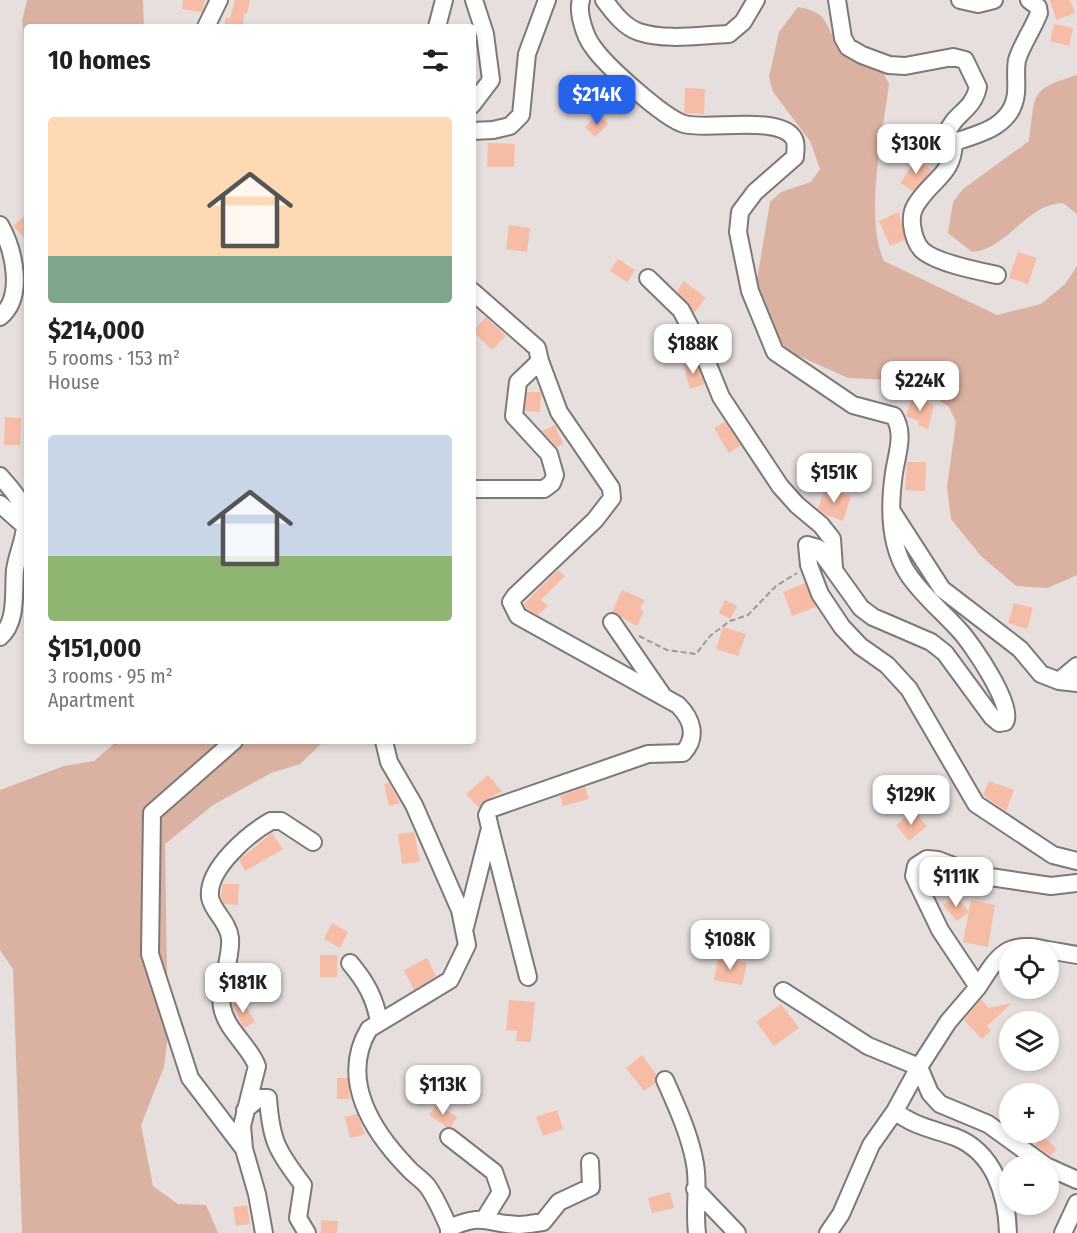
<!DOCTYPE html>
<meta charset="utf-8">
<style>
body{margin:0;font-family:"Fira Sans Condensed",sans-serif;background:#f6f6f6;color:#202124;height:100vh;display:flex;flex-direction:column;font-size:22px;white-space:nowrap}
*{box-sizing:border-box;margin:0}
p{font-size:20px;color:#757577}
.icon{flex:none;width:33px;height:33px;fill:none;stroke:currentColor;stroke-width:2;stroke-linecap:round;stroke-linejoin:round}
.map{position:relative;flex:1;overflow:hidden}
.drawer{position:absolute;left:24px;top:24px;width:452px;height:720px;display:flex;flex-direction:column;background:#fff;border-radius:6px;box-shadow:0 3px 9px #0003}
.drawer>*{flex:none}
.fabs{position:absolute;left:999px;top:939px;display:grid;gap:12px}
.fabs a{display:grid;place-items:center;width:60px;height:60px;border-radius:50%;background:#fff;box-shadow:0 3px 9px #0003;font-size:30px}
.price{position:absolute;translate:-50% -51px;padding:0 14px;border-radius:12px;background:#fff;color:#222;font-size:20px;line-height:39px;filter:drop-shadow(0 2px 3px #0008)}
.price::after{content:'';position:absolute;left:50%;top:36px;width:18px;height:14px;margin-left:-9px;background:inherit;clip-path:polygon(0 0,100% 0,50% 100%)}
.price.on{background:#2563eb;color:#fff}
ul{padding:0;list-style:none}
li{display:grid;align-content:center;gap:12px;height:318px;padding:0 24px}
li span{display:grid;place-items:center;height:186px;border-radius:6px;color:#555}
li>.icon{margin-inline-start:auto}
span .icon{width:108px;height:108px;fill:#fffc;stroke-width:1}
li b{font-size:26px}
h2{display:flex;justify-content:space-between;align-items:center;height:72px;padding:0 24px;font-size:26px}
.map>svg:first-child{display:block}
</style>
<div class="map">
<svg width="1077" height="1233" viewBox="0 0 1077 1233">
<rect width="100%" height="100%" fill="#e6dfdd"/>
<path fill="#dbb2a2" d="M 27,0 L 143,0 L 144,27 L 27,27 L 27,53 L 22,21 Z
M 798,7 C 834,13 822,29 842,47 C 860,64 877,55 889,84 C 883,131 864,218 884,261 L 997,315 L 1041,304 L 1065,284 L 1077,266 L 1077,575 L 1048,588 L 1016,586 L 981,556 L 951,519 L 947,487 L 956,422 L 949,407 L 911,381 L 848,378 L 790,352 L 765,325 L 757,280 L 770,202 L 781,192 L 811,182 L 820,169 L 810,141 L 773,92 L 769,77 L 779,32 Z
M 1077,75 L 1077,214 L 1063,203 C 1026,204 1008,249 972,252 L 948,233 L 953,202 L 963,189 L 1029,141 C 1036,93 1028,90 1077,75 Z
M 117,741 L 324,741 L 300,764 L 271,773 L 213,805 L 165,844 L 168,1035 L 164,1067 L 141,1125 L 153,1186 L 178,1204 L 206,1205 L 218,1233 L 22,1233 L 22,1230 L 13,969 L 0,950 L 0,790 L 64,766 L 94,761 Z"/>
<path fill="#f7bca6" d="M 183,0 L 205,0 L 202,12 L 182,9 Z
M 235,0 L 250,0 L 247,14 L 244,13 L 243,27 L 225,27 L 225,18 L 230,18 Z
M 1050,0 L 1070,0 L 1075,13 L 1056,20 Z
M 1054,24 L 1073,28 L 1069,46 L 1050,41 Z
M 685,88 L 705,89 L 704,114 L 684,113 Z
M 599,114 L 608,124 L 595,137 L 585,127 Z
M 488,143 L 515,144 L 514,167 L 487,167 Z
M 916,159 L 932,170 L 913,191 L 900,183 Z
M 899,212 L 905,240 L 890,246 L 879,221 Z
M 27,214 L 27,241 L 13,226 Z
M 509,225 L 530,228 L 527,252 L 506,249 Z
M 1018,252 L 1037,258 L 1028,284 L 1009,278 Z
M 618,259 L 635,270 L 627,282 L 610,271 Z
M 684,281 L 706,298 L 694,313 L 677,291 Z
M 486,317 L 506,336 L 492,350 L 473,331 Z
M 695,360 L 705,384 L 690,389 L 683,363 Z
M 527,392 L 541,392 L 540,412 L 525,411 Z
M 912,396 L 934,405 L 928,429 L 918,425 L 919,421 L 906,416 Z
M 5,417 L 21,418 L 20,445 L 4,445 Z
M 725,422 L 741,445 L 729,453 L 714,428 Z
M 555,425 L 563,444 L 557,447 L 542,431 Z
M 907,462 L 926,462 L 925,491 L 905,490 Z
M 825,488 L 851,496 L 843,521 L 826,515 L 818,509 Z
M 558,570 L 565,576 L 541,600 L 548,606 L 538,615 L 526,608 L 524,604 Z
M 805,583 L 816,607 L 792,616 L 783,592 Z
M 622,590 L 645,600 L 640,609 L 644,611 L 637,626 L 612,612 Z
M 725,600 L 737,606 L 730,619 L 719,613 Z
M 1014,603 L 1033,608 L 1027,629 L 1008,623 Z
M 723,627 L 746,634 L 738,656 L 716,649 Z
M 488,775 L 502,791 L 486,800 L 479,808 L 466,794 Z
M 989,781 L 1014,790 L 1006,811 L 983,795 Z
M 389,783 L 400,803 L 389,806 L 384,784 Z
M 585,787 L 589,799 L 563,806 L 560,796 Z
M 913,810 L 927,826 L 909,841 L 896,825 Z
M 414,832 L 420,862 L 402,864 L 398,834 Z
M 272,833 L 283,849 L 245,871 L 239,860 Z
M 223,884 L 239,884 L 238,905 L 224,904 L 221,896 Z
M 955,895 L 969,912 L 957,921 L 943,905 Z
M 971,900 L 995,905 L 988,947 L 963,942 Z
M 332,923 L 348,932 L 340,948 L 324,939 Z
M 320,955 L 337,955 L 337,977 L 320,977 Z
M 718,957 L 747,963 L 742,985 L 714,980 Z
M 427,958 L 436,976 L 414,990 L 404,970 Z
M 981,999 L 989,1008 L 1012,1003 L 987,1026 L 991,1031 L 982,1039 L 964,1020 Z
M 242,1000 L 255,1022 L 244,1028 L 232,1005 Z
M 509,1000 L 535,1002 L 531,1042 L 516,1041 L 517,1031 L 506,1030 Z
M 781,1004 L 799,1028 L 774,1046 L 756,1022 Z
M 642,1055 L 656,1074 L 655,1083 L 644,1091 L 626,1068 Z
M 337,1078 L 348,1078 L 350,1099 L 337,1099 Z
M 437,1104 L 457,1117 L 451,1127 L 447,1127 L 429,1115 Z
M 557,1110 L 563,1129 L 543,1136 L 536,1117 Z
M 357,1114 L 365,1134 L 350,1138 L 345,1117 Z
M 1043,1136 L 1057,1149 L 1050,1156 L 1035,1145 Z
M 670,1192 L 674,1208 L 652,1213 L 648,1198 Z
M 247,1205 L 250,1224 L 236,1226 L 233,1207 Z
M 321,1220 L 338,1221 L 337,1233 L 321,1233 Z"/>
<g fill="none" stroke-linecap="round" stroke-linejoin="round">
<defs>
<path id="minor" d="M 581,0 C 577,12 585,37 593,47 C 606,66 664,118 684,124 C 709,131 781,114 794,139 C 797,144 795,151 795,157 L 755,192 L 740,212 L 738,232 L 750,291 L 775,352 L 853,405 L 894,416 C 905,434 897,453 894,473 C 889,507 889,545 908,574 C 923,596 942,611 960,631 C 972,644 1015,707 1005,722 L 999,723 L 992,717 L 945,653 L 931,642 L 873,617 L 861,608 L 818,548 L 807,545 L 809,565 L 820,594 L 842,627 L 860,646 L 887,665 L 909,689 L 976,804 L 1053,855 L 1077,861
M 604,0 C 613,12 624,27 639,32 C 666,41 701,35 729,34 L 743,22 L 756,0
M 837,0 L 843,38 L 848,47 L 862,55 L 889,65 L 905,66 L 953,57 L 965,60 L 978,87 C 973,111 954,113 947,133 L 954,142 C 980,134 1013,126 1016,93 C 1017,82 1015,71 1017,60 C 1022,44 1033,29 1039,13 L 1038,7 L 1029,0
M 960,0 L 978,4 L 994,0
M 206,27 L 219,0
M 437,27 L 444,0
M 472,105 L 491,80 L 485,34 L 474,0
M 472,131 L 493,130 L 510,126 L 521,115 L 527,54 L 547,0
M 954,142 C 953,173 936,177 920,199 C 913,208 911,214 912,225 C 913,233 916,244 922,250 C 936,263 978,271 997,275
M 0,225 C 14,250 25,297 0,317
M 648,278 L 681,310 L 702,350 L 721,397 L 780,486 L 797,505 L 821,525 L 832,539 L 834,568
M 472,291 L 537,348 L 540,361 L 518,382 L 514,416 L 549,454 L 555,475 L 552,483 L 544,489 L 472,489
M 0,476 C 9,487 20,497 23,511 C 29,534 18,549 15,570 C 13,591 18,622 0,637
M 0,504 L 26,527
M 893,513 L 942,589 L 1020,649 L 1041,674 L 1059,681 L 1077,683
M 612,622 L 663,696
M 1059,681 L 1077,666
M 234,741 L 152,813 L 150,954 L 190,1078 L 244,1149
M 384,741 L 389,762 L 414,805 L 460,910 L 467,945 L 450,980 L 369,1029 C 339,1079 372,1131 408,1168 C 414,1175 423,1180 428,1187 C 437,1200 443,1214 449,1228 L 449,1233
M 465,927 L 489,832
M 1048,950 L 1077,955
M 350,963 C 366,982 375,998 379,1022
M 528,977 L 490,828 L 487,815 L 490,809 L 648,754 L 683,753 C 698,737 692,719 678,705 L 518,616 L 511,602 L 515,596 L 595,520 L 612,498 L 611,488 L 559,412 L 540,361
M 978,987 C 997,957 1007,939 1047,950
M 783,991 L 868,1046 L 919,1067 L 930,1093 L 940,1104 L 988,1124 L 1046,1166
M 665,1080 C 677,1107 690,1135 695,1164 C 699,1186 694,1210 697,1233
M 245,1110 L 259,1098 L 268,1098 C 271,1141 277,1151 303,1185 L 298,1218 L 307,1233
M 895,1111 C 913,1126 933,1129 955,1137 C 994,1152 1007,1195 1008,1233
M 449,1137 L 494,1172 L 501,1192 L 485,1218
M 1048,1167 L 1077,1180
M 695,1189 L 737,1233
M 449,1228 C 486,1212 485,1224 519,1225 C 527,1225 536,1223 543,1222 L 559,1202 L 591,1187 L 590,1162
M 264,1233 L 257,1194 L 244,1149 L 242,1126 L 257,1066 C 249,1045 226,1030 222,1007 C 218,984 232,961 230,938 C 228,921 212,911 210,897 C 207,869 248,834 271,821 L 281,821 L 313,842
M 828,1233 L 841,1214 L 871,1145 L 895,1111 L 919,1067 L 948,1022 L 978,987 L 940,930 L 914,876 L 916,866 L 927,859 L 938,860 L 977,875 L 1051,886 L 1077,883
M 1063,1233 L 1077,1203"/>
</defs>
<use href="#minor" stroke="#7e7876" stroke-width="20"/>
<path stroke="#9d9896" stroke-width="2" stroke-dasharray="6 3" stroke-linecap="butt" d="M 639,636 L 667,650 L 696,654 L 710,636 L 730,621 L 748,615 L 776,586 L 797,573"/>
<use href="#minor" stroke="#fff" stroke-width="16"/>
</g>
</svg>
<div class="fabs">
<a><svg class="icon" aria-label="locate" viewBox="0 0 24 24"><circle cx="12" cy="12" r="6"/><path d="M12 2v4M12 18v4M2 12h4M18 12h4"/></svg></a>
<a><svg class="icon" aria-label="layers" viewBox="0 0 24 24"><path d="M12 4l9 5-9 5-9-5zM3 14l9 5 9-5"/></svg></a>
<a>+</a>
<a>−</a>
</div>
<b class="price on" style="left:597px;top:126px">$214K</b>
<b class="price" style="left:916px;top:175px">$130K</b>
<b class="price" style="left:693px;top:375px">$188K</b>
<b class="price" style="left:920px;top:412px">$224K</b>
<b class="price" style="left:834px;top:504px">$151K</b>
<b class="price" style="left:911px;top:826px">$129K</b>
<b class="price" style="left:956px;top:908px">$111K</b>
<b class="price" style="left:730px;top:971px">$108K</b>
<b class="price" style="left:243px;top:1014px">$181K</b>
<b class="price" style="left:443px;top:1116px">$113K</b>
<section class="drawer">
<h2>10 homes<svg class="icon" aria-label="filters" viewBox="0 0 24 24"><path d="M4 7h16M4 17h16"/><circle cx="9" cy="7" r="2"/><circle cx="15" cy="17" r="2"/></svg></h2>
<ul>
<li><span style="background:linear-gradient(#ffd9b3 75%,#7fa58c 0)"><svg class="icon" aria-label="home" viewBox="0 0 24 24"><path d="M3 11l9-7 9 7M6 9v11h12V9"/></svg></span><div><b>$214,000</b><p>5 rooms · 153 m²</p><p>House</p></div></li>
<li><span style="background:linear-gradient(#c9d6e8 65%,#8fb573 0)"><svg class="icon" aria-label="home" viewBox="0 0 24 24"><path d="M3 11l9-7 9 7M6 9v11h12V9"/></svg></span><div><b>$151,000</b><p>3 rooms · 95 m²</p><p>Apartment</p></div></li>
</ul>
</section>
</div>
